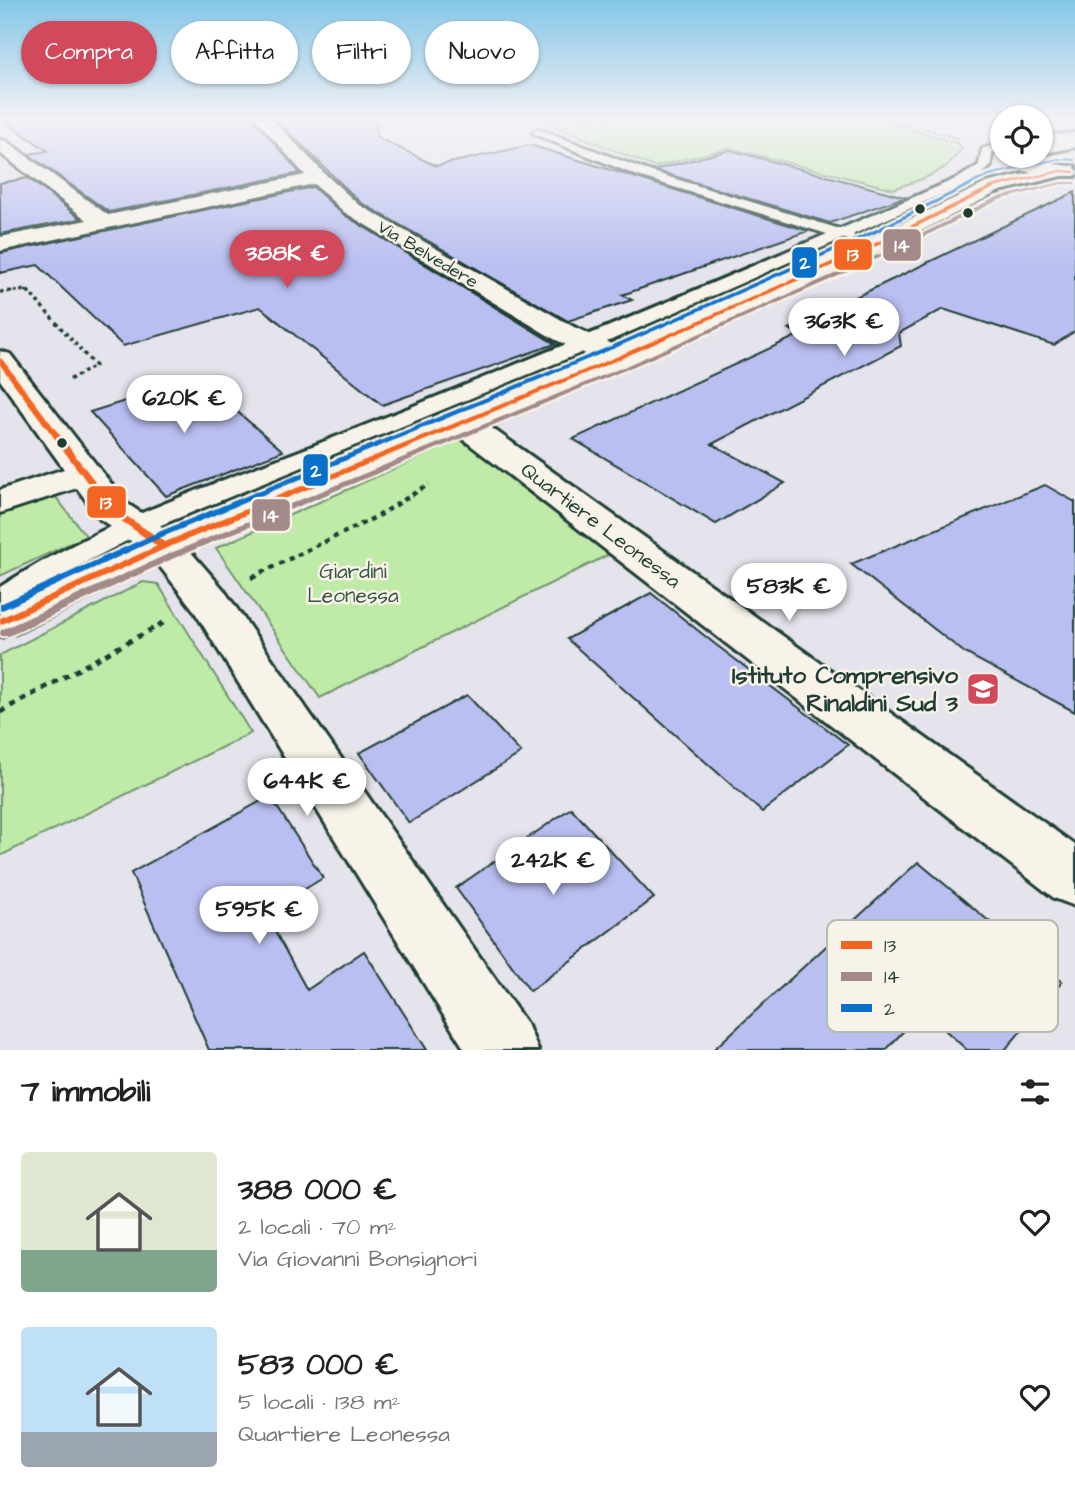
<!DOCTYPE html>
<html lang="it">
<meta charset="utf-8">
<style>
body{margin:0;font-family:"Architects Daughter",sans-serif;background:#f2f2f2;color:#222;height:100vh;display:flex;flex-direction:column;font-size:26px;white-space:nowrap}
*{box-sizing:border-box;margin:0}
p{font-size:23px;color:#767676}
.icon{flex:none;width:38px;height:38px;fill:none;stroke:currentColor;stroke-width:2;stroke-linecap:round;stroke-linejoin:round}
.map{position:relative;height:1050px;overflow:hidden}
.panel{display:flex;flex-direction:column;background:#fff;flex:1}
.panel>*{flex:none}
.banner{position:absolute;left:21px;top:21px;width:700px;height:63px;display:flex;gap:14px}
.buttons{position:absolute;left:990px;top:105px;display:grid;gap:14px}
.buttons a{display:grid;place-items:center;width:63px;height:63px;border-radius:50%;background:#fff;box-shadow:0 2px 5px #0004;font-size:35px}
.price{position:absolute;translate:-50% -60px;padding:0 16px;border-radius:24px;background:#fff;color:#222;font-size:23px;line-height:46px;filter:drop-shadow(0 2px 4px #0008)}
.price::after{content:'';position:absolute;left:50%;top:42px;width:21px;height:16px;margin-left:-10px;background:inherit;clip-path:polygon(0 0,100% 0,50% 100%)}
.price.selected{background:#d1495b;color:#fff}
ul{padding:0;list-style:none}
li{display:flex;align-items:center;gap:21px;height:175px;padding:0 21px}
li span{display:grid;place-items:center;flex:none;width:196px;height:140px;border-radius:7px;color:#555}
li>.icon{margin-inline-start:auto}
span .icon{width:84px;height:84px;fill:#fffc;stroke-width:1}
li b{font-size:30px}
h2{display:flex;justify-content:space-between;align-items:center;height:84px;padding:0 21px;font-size:30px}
.pill{padding:0 24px;border-radius:32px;background:#fff;box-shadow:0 2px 5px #0004;font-size:24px;line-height:63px}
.pill.selected{background:#d1495b;color:#fff}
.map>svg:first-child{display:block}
</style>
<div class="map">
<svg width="1075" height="1050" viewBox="0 0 1075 1050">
<rect width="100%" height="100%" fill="#e5e3eb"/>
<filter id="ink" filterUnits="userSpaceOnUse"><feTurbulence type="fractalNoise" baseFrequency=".0143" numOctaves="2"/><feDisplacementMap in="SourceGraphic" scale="14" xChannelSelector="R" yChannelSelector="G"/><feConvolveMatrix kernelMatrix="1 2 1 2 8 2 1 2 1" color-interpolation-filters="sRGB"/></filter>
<g filter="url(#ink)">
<path fill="#c0eaa7" stroke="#70946e" stroke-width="2" d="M 574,118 L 877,118 L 959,144 L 962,149 L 946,167 L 925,178 L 893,189 L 729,148 L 654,167 L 545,122 Z
M 461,439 L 612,553 L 320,698 L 216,548 Z
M 51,496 L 55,496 L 86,536 L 0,576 L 0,514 Z
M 143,582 L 158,584 L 251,733 L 0,856 L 0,655 Z"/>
<path fill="#babff1" stroke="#1f3d34" stroke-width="2" d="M 0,118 L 253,118 L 300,173 L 109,212 L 28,154 L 48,151 Z
M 274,118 L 375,118 L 377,137 L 436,166 L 530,145 L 808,231 L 622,295 L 632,300 L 568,321 L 360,202 Z
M 730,150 L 905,197 L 830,223 L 654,170 Z
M 28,178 L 81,219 L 0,234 L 0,183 Z
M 313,187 L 343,214 L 555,344 L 382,405 L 260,307 L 123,346 L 38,265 L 0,273 L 0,253 Z
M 1075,192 L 1075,331 L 1054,345 L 943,309 L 899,333 L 901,346 L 712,444 L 785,483 L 716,524 L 573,439 L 801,334 L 789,329 Z
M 198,378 L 283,451 L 166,496 L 90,412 Z
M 1045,485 L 1075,502 L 1075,712 L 965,653 L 851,564 Z
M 651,593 L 715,644 L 848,745 L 762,812 L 567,639 Z
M 467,695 L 521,753 L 409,823 L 359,753 Z
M 270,796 L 323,878 L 265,913 L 307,990 L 364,951 L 427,1050 L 209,1050 L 131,873 Z
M 571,808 L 654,898 L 530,991 L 456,888 Z
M 918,862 L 1062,982 L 1005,1050 L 967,1050 L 923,1010 L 886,1050 L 713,1050 Z"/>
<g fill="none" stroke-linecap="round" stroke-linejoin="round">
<defs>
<path id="service" d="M 538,129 L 646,170 L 840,229 L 960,177 L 979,165 L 982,149 L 1003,142 L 1003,149 L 992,153 L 991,166 L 979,177 L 854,234 L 853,239 L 842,239 L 593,348 L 144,532 L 47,582 L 10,608 L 0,611 L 0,587 C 103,520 224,481 338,436 C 502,371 665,304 827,234 L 638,176 L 534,134 L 533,132 Z
M 1075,133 L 1075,139 L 1041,142 L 1041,136 Z"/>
<path id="minor" d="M 255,118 L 271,118 L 325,174 L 358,204 L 574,327 L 618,347 L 871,238 L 986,183 L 1060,166 L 1066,167 L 1069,171 L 1066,175 L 1000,191 L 887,248 L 628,364 L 486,424 L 1075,845 L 1075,906 L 1054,898 L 459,436 L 189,550 L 223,589 L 528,1026 L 538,1050 L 465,1050 L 193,609 L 158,564 L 16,633 L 0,637 L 0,604 L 135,544 L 100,519 L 77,488 L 0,513 L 0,490 L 64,469 L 0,380 L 0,351 L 10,354 L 126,503 L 167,530 L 594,358 L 554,339 L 344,212 L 314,184 L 0,251 L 0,237 L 87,220 L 0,153 L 0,140 L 6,141 L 108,215 L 305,175 Z"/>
<path id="secondary" d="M 1075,137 L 1075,147 L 1041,154 L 1041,144 Z
M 1003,155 C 1028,157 1048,165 1075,166 L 1075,176 C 1053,176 1015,177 1003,155 Z"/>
</defs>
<use href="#service" stroke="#1f3d34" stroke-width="6"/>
<use href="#minor" stroke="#1f3d34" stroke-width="6"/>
<use href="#secondary" stroke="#1f3d34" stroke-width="6"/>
<path stroke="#1f3d34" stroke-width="2" stroke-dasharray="2.5 2.5" stroke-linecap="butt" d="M 889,118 L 959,139
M 950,118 L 973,123"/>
<path stroke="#1f3d34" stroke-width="2.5" stroke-dasharray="2.5 2.5" stroke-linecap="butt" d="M 10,291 L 28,291"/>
<path stroke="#1f3d34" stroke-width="3.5" stroke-dasharray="3.5 3.5" stroke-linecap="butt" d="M 0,292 L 27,290 L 95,366 L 67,381"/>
<path stroke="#1f3d34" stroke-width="4.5" stroke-dasharray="5 5" stroke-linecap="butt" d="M 252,577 L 380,515 L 429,484"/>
<path stroke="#1f3d34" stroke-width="5" stroke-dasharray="6 6" stroke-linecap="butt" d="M 251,578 L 256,576
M 0,712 L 165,622"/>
<use href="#service" fill="#f7f3e8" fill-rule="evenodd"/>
<use href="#minor" fill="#f7f3e8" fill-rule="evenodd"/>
<use href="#secondary" fill="#f7f3e8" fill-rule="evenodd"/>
<defs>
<path id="bus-1" d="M 1060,170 L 1075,171 L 1075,173 L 1060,172 L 994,188 L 881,244 L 620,359 L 167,548 L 0,625 L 0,618 L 157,546 L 110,513 L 0,365 L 0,358 L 2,359 L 116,509 L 165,542 L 616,357 L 877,242 L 991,186 Z"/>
<path id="bus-2" d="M 1061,182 L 1075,182 L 1075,184 L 1061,184 L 999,200 L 886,255 L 625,370 L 172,559 L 9,636 L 1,636 L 0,633 L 1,630 L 166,555 L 621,368 L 882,253 L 995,198 Z"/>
<path id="bus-3" d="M 1058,158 L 1075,159 L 1075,161 L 1058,160 L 990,176 L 876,233 L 615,348 L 162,537 L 0,611 L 0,604 L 156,533 L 611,346 L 872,231 L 988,174 Z"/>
</defs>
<use href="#bus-1" stroke="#f7f3e8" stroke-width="5"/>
<use href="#bus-2" stroke="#f7f3e8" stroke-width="5"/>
<use href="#bus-3" stroke="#f7f3e8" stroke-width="5"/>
<use href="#bus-1" fill="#f26522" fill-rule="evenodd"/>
<use href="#bus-2" fill="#a38989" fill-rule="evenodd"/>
<use href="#bus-3" fill="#0970ca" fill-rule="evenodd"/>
</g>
</g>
<linearGradient id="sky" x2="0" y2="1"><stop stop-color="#84c6e7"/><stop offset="0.45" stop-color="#f3f2f6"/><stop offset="1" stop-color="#f3f2f6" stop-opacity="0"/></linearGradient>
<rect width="1075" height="265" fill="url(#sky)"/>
<defs>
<symbol id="school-square" viewBox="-11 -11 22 22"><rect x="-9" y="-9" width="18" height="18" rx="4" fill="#d1495b" stroke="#f7f3e8"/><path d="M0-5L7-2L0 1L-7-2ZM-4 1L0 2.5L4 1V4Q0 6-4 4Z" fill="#fff"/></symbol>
</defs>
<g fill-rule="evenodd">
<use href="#school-square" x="964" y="670" width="38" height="38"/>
</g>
<g fill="#1f3d34" stroke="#f7f3e8" stroke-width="2.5">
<circle cx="920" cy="209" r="6"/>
<circle cx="968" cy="213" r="6"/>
<circle cx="62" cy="443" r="6"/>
</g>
<g text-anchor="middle" stroke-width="5" stroke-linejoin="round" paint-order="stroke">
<g font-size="18" fill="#1f3d34" stroke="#f7f3e8">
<text transform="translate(428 254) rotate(31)" y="6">Via Belvedere</text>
</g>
<g font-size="21" fill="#1f3d34" stroke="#f7f3e8">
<text transform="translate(601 525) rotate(37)" y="7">Quartiere Leonessa</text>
</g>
<g font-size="21" fill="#375745" stroke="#f7f3e8">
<text x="353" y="578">Giardini<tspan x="353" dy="24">Leonessa</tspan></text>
</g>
<g font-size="24" font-weight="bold" fill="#1f3d34" stroke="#f7f3e8" text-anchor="end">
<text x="958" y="683">Istituto Comprensivo<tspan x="958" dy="28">Rinaldini Sud 3</tspan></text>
</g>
</g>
<rect x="827" y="920" width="231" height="112" rx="10" fill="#f7f3e8" stroke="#b6bcb2" stroke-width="2"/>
<rect x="841" y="941" width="31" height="8" fill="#f26522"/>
<rect x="841" y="972" width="31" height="9" fill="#a38989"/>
<rect x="841" y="1004" width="31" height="8" fill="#0970ca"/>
<g font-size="19" fill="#1f3d34">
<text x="884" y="952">13</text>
<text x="884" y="983">14</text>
<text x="884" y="1015">2</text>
</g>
<g stroke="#f7f3e8" stroke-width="2.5">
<rect x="882" y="228" width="40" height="34" rx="7" fill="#a38989"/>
<rect x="833" y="238" width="40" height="33" rx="7" fill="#f26522"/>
<rect x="791" y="246" width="27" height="33" rx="7" fill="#0970ca"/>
<rect x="302" y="453" width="27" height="34" rx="7" fill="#0970ca"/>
<rect x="86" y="485" width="41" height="34" rx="7" fill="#f26522"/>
<rect x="251" y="498" width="40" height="34" rx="7" fill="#a38989"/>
</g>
<g font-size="19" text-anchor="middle" font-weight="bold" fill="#fff">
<text x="902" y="252">14</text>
<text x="853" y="261">13</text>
<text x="805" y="269">2</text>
<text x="316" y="477">2</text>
<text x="106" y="509">13</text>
<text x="271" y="522">14</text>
</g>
</svg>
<div class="buttons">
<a><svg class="icon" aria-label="locate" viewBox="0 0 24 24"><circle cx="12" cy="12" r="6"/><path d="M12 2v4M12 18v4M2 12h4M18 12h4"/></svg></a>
</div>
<b class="price selected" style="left:287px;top:290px">388K €</b>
<b class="price" style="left:844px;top:358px">363K €</b>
<b class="price" style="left:184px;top:435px">620K €</b>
<b class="price" style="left:789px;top:623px">583K €</b>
<b class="price" style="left:307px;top:818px">644K €</b>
<b class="price" style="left:553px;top:897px">242K €</b>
<b class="price" style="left:259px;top:946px">595K €</b>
<div class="banner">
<a class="pill selected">Compra</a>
<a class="pill">Affitta</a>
<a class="pill">Filtri</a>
<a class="pill">Nuovo</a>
</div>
</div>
<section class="panel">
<h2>7 immobili<svg class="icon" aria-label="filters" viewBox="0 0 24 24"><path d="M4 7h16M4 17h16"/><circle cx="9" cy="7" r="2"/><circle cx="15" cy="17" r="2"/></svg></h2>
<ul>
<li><span style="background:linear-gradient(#dfe7d0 70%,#7fa58c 0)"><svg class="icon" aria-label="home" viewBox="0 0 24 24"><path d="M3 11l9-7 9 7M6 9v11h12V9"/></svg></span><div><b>388 000 €</b><p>2 locali · 70 m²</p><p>Via Giovanni Bonsignori</p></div><svg class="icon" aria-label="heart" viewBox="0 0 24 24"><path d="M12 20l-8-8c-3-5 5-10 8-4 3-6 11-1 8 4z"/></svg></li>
<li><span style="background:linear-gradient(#bfe0f5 75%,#9aa5b1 0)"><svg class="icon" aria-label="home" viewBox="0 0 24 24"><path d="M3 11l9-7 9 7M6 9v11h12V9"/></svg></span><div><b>583 000 €</b><p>5 locali · 138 m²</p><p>Quartiere Leonessa</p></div><svg class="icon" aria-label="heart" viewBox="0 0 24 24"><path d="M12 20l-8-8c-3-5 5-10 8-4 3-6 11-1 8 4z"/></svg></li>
</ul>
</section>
